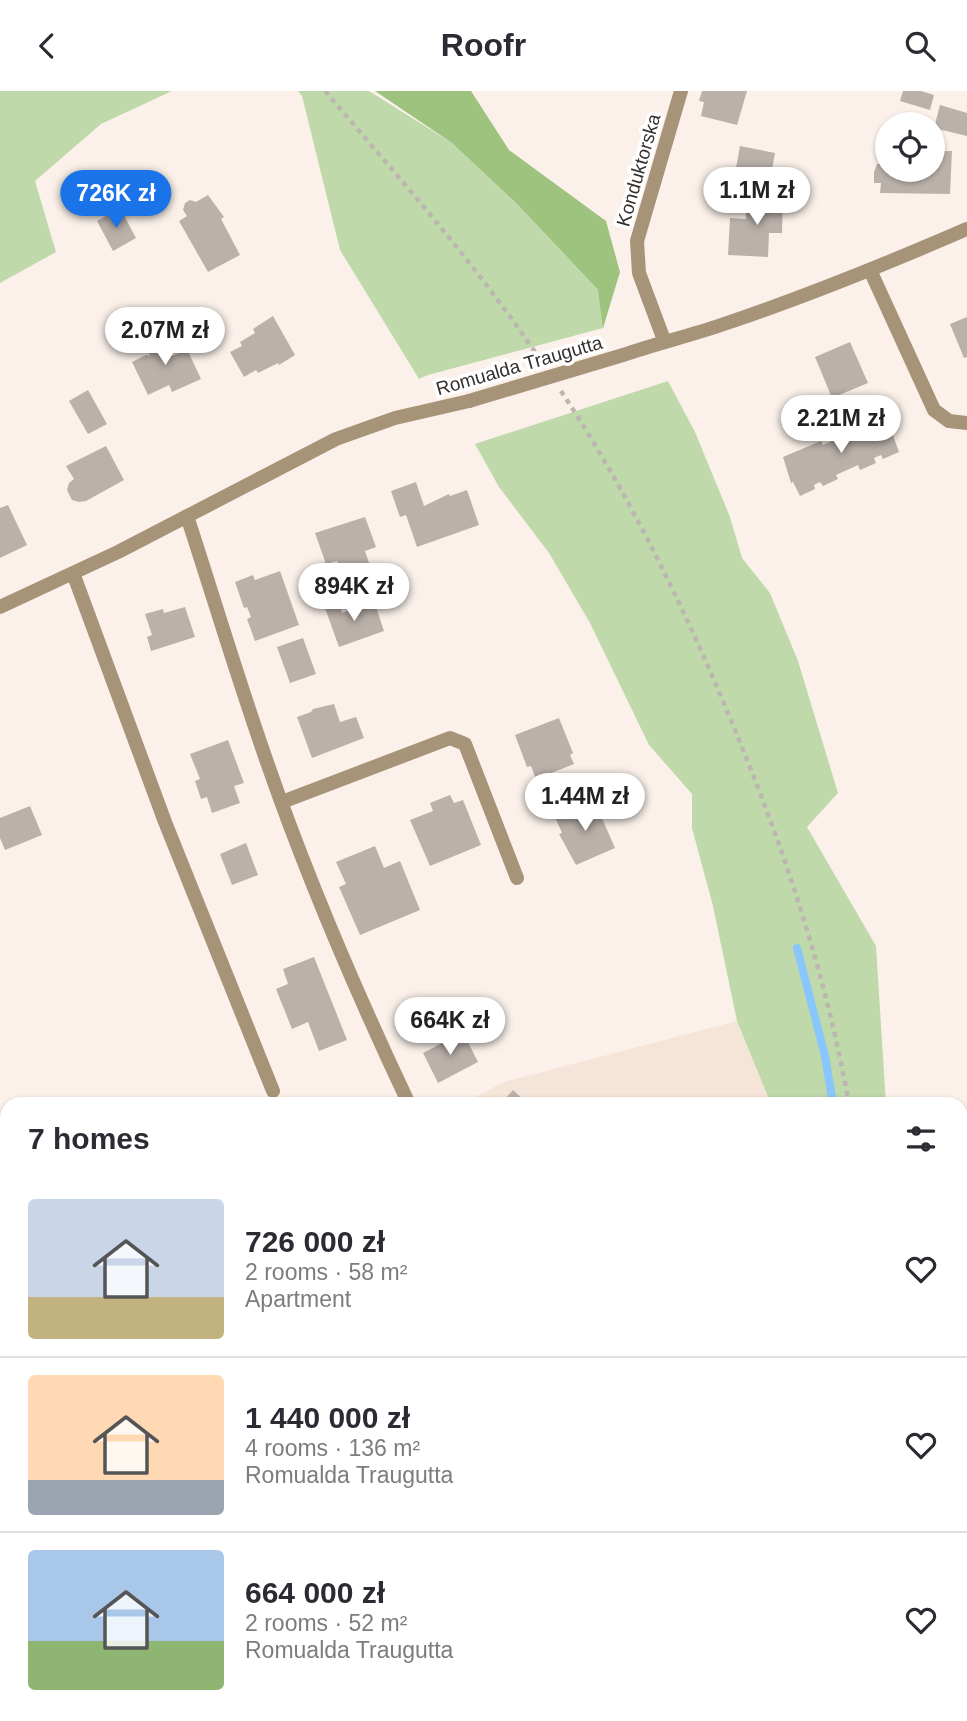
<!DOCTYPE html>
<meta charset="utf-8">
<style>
body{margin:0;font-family:Helvetica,sans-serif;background:#f2f2f3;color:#2b2b33;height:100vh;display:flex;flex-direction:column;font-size:26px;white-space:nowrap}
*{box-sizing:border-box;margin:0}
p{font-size:23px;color:#7c7c81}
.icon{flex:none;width:38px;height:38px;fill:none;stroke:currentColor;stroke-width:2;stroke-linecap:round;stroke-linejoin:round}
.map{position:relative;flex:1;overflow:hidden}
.drawer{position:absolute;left:0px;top:1006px;width:968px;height:625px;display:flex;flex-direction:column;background:#fff;border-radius:21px 21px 0 0;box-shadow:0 2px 5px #0004}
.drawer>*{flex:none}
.controls{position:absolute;left:875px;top:21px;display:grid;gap:14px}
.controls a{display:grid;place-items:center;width:70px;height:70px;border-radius:50%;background:#fff;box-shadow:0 2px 5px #0004;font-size:35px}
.price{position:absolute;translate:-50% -60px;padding:0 16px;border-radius:24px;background:#fff;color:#222;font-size:23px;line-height:46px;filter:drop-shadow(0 2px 4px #0008)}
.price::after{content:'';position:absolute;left:50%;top:42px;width:21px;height:16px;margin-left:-10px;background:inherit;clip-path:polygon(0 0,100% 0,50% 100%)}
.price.selected{background:#1a73e8;color:#fff}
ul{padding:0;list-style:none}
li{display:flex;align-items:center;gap:21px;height:175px;padding:0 28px}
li+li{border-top:2px solid #e1e1e2}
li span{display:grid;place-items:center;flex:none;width:196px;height:140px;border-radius:7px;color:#555}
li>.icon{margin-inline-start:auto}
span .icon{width:84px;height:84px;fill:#fffc;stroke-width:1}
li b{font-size:30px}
h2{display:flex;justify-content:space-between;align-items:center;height:84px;padding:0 28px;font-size:30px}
header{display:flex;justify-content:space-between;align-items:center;height:91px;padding:0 28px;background:#fff;font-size:32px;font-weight:600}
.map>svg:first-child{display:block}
</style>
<header><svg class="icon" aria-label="back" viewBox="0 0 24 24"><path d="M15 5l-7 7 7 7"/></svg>Roofr<svg class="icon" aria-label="search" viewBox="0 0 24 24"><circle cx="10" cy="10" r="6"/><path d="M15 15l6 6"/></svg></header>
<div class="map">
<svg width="967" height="1630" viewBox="0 0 967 1630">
<rect width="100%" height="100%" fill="#fbf1ea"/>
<path fill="#f5e5d8" d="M 737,930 L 771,1013 L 462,1013 L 504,991 Z"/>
<path fill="#bfd9ab" d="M 0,0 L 172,0 L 101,33 L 35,90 L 56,161 L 0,192 Z
M 298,0 L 369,0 L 452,52 L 518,114 L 610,212 L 603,237 L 428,284 L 419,288 L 340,159 L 302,5 Z
M 668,290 L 695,341 L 730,426 L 742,467 L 770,502 L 798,570 L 838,702 L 807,736 L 876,855 L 886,1013 L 771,1013 L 737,930 L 713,815 L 692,737 L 692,703 L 649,654 L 590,532 L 549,462 L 499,396 L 475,353 Z
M 961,1451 L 967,1476 L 967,1630 L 850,1630 L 851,1624 L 961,1624 Z"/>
<path fill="#9dc37e" d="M 375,0 L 471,0 L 509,59 L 606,130 L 620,181 L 603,237 L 598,199 L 518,114 L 452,52 Z
M 344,1624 L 708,1624 L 705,1630 L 347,1630 Z"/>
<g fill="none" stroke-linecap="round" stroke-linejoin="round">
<path stroke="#89c6fe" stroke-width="8" d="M 797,857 L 825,965 L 833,1013"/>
</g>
<path fill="#bbb1ab" d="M 702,0 L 747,0 L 737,34 L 701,25 L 704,11 L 699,10 Z
M 903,0 L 921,0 L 934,4 L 930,19 L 900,10 Z
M 940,14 L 967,22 L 967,45 L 934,37 Z
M 740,55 L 775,62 L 771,84 L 736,77 Z
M 933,60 L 952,60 L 950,103 L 880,102 L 881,92 L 874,92 L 874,81 L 877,73 L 881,73 L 881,67 L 887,67 L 887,79 L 933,79 Z
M 761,100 L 783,101 L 782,142 L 769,142 L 768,166 L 728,164 L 730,127 L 746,128 L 746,118 L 760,118 Z
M 208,104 L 224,126 L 221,128 L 240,164 L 208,181 L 179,130 L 187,125 L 183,119 L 185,112 L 190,109 L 196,111 Z
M 120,117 L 136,147 L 113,160 L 97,130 Z
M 273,225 L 295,264 L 279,274 L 278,272 L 258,282 L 256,279 L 244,286 L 230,261 L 242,255 L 240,251 L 255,242 L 253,238 Z
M 967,226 L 967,266 L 964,267 L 950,233 Z
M 162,241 L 173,265 L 187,258 L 201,288 L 172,301 L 169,294 L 148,304 L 132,271 L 146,264 L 150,265 L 143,249 Z
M 850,251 L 868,292 L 832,307 L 815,266 Z
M 88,299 L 107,333 L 88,343 L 69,310 Z
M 882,323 L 888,337 L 890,336 L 899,361 L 883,368 L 881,364 L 874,367 L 876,372 L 860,379 L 858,374 L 836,384 L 838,388 L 823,395 L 820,391 L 814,394 L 815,398 L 800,405 L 793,391 L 791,392 L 783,366 L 821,350 L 823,354 L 845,344 L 843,340 Z
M 106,355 L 124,389 L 86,410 L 79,411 L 72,409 L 67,399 L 69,392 L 74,388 L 66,375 Z
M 416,391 L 424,415 L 449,403 L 450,405 L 467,399 L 479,434 L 417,456 L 406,424 L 400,426 L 391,400 Z
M 8,414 L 27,454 L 0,467 L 0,417 Z
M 365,426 L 376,456 L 365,460 L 369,472 L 341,481 L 337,470 L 326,473 L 315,442 Z
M 280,480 L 299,534 L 255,550 L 247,528 L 251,526 L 247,516 L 244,517 L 235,491 L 253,484 L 255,489 Z
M 374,510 L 384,540 L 339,556 L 325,517 L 339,511 L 342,522 Z
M 185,516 L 195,546 L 151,560 L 147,546 L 152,544 L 145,523 L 163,518 L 164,522 Z
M 303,547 L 316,583 L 290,592 L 277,556 Z
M 334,613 L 340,631 L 356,626 L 364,647 L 312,667 L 297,626 L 311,621 L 313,618 Z
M 559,627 L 573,662 L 570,664 L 574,673 L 536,688 L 531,675 L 527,676 L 515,644 Z
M 228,649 L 244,692 L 234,695 L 240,712 L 212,722 L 207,706 L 201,708 L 195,690 L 200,688 L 190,663 Z
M 450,704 L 454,712 L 463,709 L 481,754 L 430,775 L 410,729 L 433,720 L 430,712 Z
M 594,709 L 615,757 L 576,774 L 559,743 L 562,742 L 555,726 Z
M 30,715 L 42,744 L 5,759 L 0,747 L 0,727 Z
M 246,752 L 258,784 L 232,794 L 220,763 Z
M 375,755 L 384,777 L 400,770 L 420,819 L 360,844 L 339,796 L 346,793 L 336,771 Z
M 314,866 L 347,949 L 319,960 L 308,931 L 292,938 L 276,898 L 288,893 L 283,878 Z
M 463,941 L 478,971 L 438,992 L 423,962 Z
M 513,999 L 528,1013 L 500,1013 Z"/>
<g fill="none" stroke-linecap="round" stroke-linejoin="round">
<path stroke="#bdb5af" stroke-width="4.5" stroke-dasharray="5 5" stroke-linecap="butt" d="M 325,0 C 399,87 477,174 541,270
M 561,300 C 631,406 687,522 735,639 C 785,760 826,884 849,1013
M 902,1624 L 902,1630"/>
<path stroke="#a79478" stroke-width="14" d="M 0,1404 L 7,1417
M 0,1563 L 7,1559"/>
<path stroke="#a79478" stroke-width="14" d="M 870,179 L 934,319 L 949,330 L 967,332
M 664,249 L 639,182 L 637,150 L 681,0
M 623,264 C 655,253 689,245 721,234 C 805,206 886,173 967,138
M 187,425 C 214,508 239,592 268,674 C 308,789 357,903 409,1013
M 73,482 L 165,731 L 273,1000
M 0,516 L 118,461 L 336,348 L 395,327 L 469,310
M 282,711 L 450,647 L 465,653 L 517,787
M 0,1056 L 7,1064
M 961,1391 L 967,1407
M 846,1630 L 846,1624"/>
<path stroke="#a79478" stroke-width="14" d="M 469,310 L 623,264"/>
</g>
<g text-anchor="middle" stroke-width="7" stroke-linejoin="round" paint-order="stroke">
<g font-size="19" fill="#34302d" stroke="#fff">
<text transform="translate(638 79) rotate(-74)" y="7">Konduktorska</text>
<text transform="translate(519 274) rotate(-16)" y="7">Romualda Traugutta</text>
</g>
</g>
</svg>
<div class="controls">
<a><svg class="icon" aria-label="locate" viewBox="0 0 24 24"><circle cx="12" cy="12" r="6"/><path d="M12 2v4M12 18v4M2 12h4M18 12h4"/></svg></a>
</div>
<b class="price" style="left:757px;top:136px">1.1M zł</b>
<b class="price selected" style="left:116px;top:139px">726K zł</b>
<b class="price" style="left:165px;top:276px">2.07M zł</b>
<b class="price" style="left:841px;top:364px">2.21M zł</b>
<b class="price" style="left:354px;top:532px">894K zł</b>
<b class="price" style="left:585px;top:742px">1.44M zł</b>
<b class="price" style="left:450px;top:966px">664K zł</b>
<section class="drawer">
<h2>7 homes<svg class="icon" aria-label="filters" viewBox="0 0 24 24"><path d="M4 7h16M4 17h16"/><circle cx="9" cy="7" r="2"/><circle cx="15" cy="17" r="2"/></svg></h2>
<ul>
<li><span style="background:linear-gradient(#c9d6e8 70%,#c2b280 0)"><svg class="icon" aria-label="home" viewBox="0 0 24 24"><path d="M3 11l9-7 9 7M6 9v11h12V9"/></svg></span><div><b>726 000 zł</b><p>2 rooms · 58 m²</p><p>Apartment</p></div><svg class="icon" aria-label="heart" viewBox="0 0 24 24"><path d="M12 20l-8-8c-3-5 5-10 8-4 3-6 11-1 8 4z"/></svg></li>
<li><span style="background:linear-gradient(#ffd9b3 75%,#9aa5b1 0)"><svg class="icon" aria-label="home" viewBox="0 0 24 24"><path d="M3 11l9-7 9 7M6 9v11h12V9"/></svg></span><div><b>1 440 000 zł</b><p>4 rooms · 136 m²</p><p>Romualda Traugutta</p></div><svg class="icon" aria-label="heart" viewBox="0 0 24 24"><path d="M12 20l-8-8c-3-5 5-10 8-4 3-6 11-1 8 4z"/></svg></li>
<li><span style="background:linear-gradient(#a9c7e8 65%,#8fb573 0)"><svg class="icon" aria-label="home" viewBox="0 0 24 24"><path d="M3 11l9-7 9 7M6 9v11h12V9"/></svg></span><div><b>664 000 zł</b><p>2 rooms · 52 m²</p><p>Romualda Traugutta</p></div><svg class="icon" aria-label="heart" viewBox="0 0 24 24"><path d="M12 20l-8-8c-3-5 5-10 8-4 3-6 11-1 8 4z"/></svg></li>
</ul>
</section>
</div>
